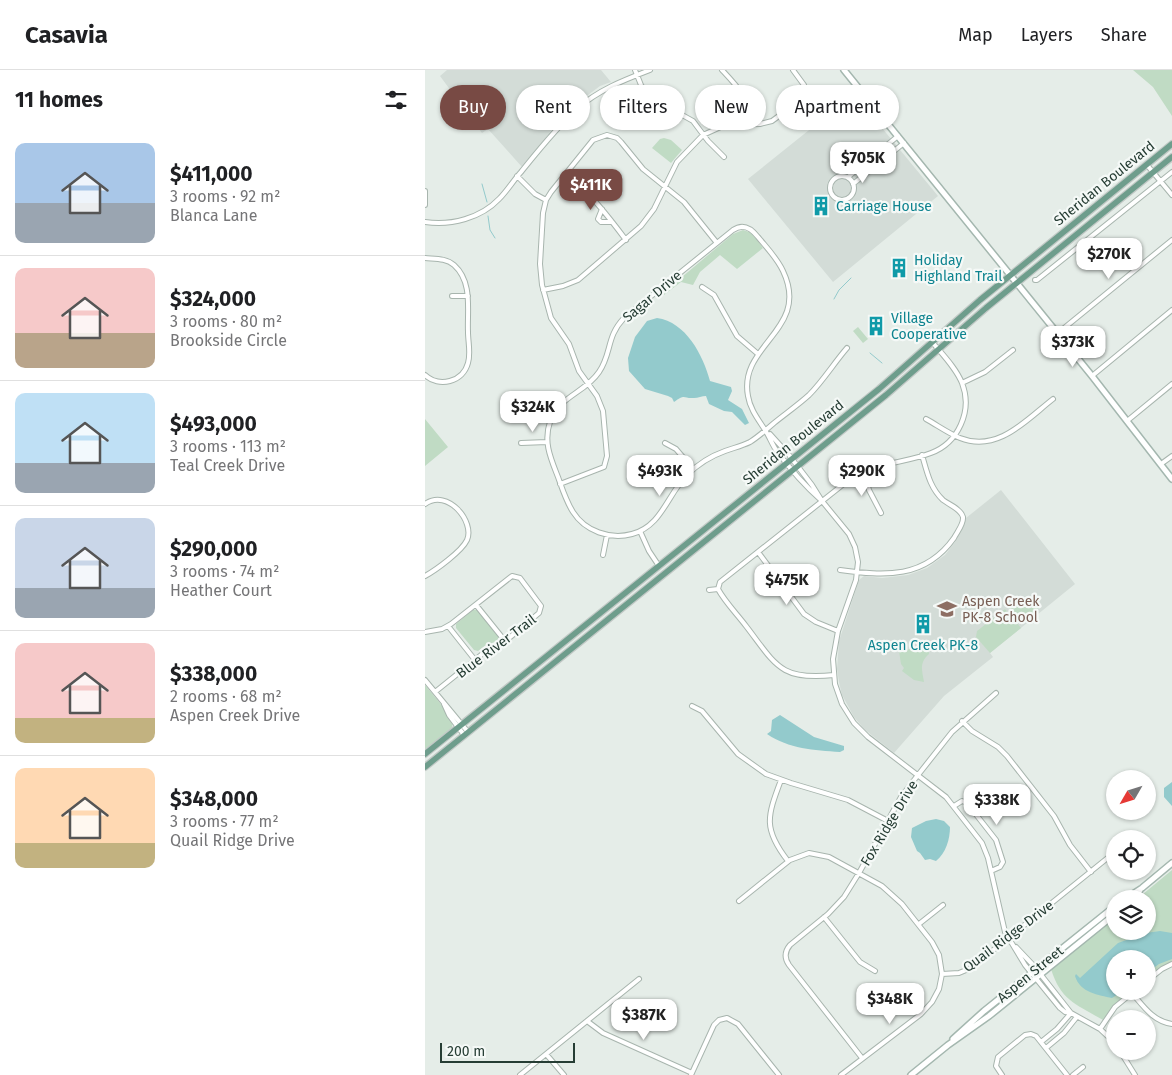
<!DOCTYPE html>
<meta charset="utf-8">
<style>
body{margin:0;font-family:"Fira Sans",sans-serif;background:#f6f6f6;color:#202124;height:100vh;display:flex;flex-direction:column;font-size:19px;white-space:nowrap}
*{box-sizing:border-box;margin:0}
p{font-size:16px;color:#757577}
.icon{flex:none;width:28px;height:28px;fill:none;stroke:currentColor;stroke-width:2;stroke-linecap:round;stroke-linejoin:round}
.map{position:relative;flex:1;overflow:hidden}
.drawer{display:flex;flex-direction:column;background:#fff;width:425px}
.drawer>*{flex:none}
.top-card{position:absolute;left:15px;top:15px;width:475px;height:45px;display:flex;gap:10px}
.needle{width:32px;rotate:231deg}
.controls{position:absolute;left:681px;top:700px;display:grid;gap:10px}
.controls a{display:grid;place-items:center;width:50px;height:50px;border-radius:50%;background:#fff;box-shadow:0 1px 4px #0004;font-size:25px}
.scale{position:absolute;left:15px;bottom:12px;width:135px;box-sizing:border-box;padding-left:5px;border:2px solid #263d34;border-top:0;font-size:14px;line-height:18px;white-space:nowrap;color:#263d34;-webkit-text-stroke:4px #f5f9f7;paint-order:stroke}
.price{position:absolute;translate:-50% -42px;padding:0 11px;border-radius:10px;background:#fff;color:#222;font-size:16px;line-height:32px;filter:drop-shadow(0 1px 2px #0008)}
.price::after{content:'';position:absolute;left:50%;top:30px;width:15px;height:11px;margin-left:-8px;background:inherit;clip-path:polygon(0 0,100% 0,50% 100%)}
.price.active{background:#784a44;color:#fff}
ul{padding:0;list-style:none}
li{display:flex;align-items:center;gap:15px;height:125px;padding:0 15px}
li+li{border-top:1px solid #e0e0e0}
li span{display:grid;place-items:center;flex:none;width:140px;height:100px;border-radius:10px;color:#555}
li>.icon{margin-inline-start:auto}
span .icon{width:60px;height:60px;fill:#fffc;stroke-width:1}
li b{font-size:21px}
h2{display:flex;justify-content:space-between;align-items:center;height:60px;padding:0 15px;font-size:21px}
.chip{padding:0 18px;border-radius:22px;background:#fff;box-shadow:0 1px 4px #0004;font-size:18px;line-height:45px}
.chip.active{background:#784a44;color:#fff}
header{display:flex;align-items:center;gap:30px;box-sizing:border-box;height:70px;padding:0 25px;background:#fff;border-bottom:1px solid #e0e0e0}
header strong{font-size:24px}
nav{display:flex;gap:28px;margin-inline-start:auto;font-size:18px}
main{display:flex;flex:1;min-height:0}
.map>svg:first-child{display:block}
</style>
<header>
<strong>Casavia</strong>
<nav><a>Map</a><a>Layers</a><a>Share</a></nav>
</header>
<main>
<section class="drawer">
<h2>11 homes<svg class="icon" aria-label="filters" viewBox="0 0 24 24"><path d="M4 7h16M4 17h16"/><circle cx="9" cy="7" r="2"/><circle cx="15" cy="17" r="2"/></svg></h2>
<ul>
<li><span style="background:linear-gradient(#a9c7e8 60%,#9aa5b1 0)"><svg class="icon" aria-label="home" viewBox="0 0 24 24"><path d="M3 11l9-7 9 7M6 9v11h12V9"/></svg></span><div><b>$411,000</b><p>3 rooms · 92 m²</p><p>Blanca Lane</p></div></li>
<li><span style="background:linear-gradient(#f6c9c9 65%,#b9a48a 0)"><svg class="icon" aria-label="home" viewBox="0 0 24 24"><path d="M3 11l9-7 9 7M6 9v11h12V9"/></svg></span><div><b>$324,000</b><p>3 rooms · 80 m²</p><p>Brookside Circle</p></div></li>
<li><span style="background:linear-gradient(#bfe0f5 70%,#9aa5b1 0)"><svg class="icon" aria-label="home" viewBox="0 0 24 24"><path d="M3 11l9-7 9 7M6 9v11h12V9"/></svg></span><div><b>$493,000</b><p>3 rooms · 113 m²</p><p>Teal Creek Drive</p></div></li>
<li><span style="background:linear-gradient(#c9d6e8 70%,#9aa5b1 0)"><svg class="icon" aria-label="home" viewBox="0 0 24 24"><path d="M3 11l9-7 9 7M6 9v11h12V9"/></svg></span><div><b>$290,000</b><p>3 rooms · 74 m²</p><p>Heather Court</p></div></li>
<li><span style="background:linear-gradient(#f6c9c9 75%,#c2b280 0)"><svg class="icon" aria-label="home" viewBox="0 0 24 24"><path d="M3 11l9-7 9 7M6 9v11h12V9"/></svg></span><div><b>$338,000</b><p>2 rooms · 68 m²</p><p>Aspen Creek Drive</p></div></li>
<li><span style="background:linear-gradient(#ffd9b3 75%,#c2b280 0)"><svg class="icon" aria-label="home" viewBox="0 0 24 24"><path d="M3 11l9-7 9 7M6 9v11h12V9"/></svg></span><div><b>$348,000</b><p>3 rooms · 77 m²</p><p>Quail Ridge Drive</p></div></li>
</ul>
</section>
<div class="map">
<svg width="747" height="1005" viewBox="0 0 747 1005">
<rect width="100%" height="100%" fill="#e5ede8"/>
<path fill="#d3dcd7" d="M 22,0 L 176,0 L 186,12 L 175,16 L 155,31 L 138,46 L 97,97 L 63,59 L 57,63 L 15,6 Z
M 429,24 L 513,126 L 408,212 L 323,109 Z
M 576,420 L 650,514 L 565,583 L 568,587 L 519,626 L 469,683 L 439,659 L 429,647 L 417,625 L 414,612 L 412,599 L 414,571 L 434,510 L 439,506 L 457,508 L 483,505 L 502,498 L 520,485 L 530,472 L 539,455 L 541,448 Z"/>
<path fill="#c0dbc4" d="M 708,0 L 747,0 L 747,46 L 728,17 Z
M 239,68 L 246,70 L 257,80 L 246,93 L 227,78 L 235,69 Z
M 318,160 L 327,163 L 338,178 L 312,199 L 295,185 L 275,202 L 268,215 L 256,212 L 239,225 L 238,223 L 308,164 Z
M 433,257 L 443,269 L 438,273 L 428,261 Z
M 0,349 L 23,377 L 0,396 Z
M 597,528 L 606,529 L 614,538 L 598,552 L 594,551 L 582,536 Z
M 580,539 L 596,558 L 565,583 L 551,567 L 552,561 Z
M 48,540 L 52,540 L 73,566 L 73,571 L 61,575 L 53,581 L 49,580 L 31,558 L 31,554 Z
M 503,576 L 504,584 C 494,593 497,600 499,612 L 489,610 L 477,601 L 479,598 L 476,594 L 474,581 Z
M 0,615 L 15,633 L 28,653 L 27,657 L 24,661 L 0,679 Z
M 747,800 L 747,892 L 736,897 L 723,907 L 722,889 L 690,889 L 690,921 L 705,921 L 688,936 L 678,950 C 651,934 636,931 626,899 L 690,847 L 690,861 L 722,861 L 722,829 L 712,829 Z"/>
<path fill="#93cacc" d="M 232,248 C 261,252 278,285 285,311 L 306,317 L 307,321 L 303,330 L 317,339 L 324,353 L 320,355 L 307,342 L 299,341 L 284,334 L 281,326 C 277,326 273,328 269,328 C 258,329 261,323 249,332 L 247,328 L 243,326 L 220,319 L 204,301 L 203,288 L 210,267 L 222,251 Z
M 355,645 L 389,667 L 419,676 L 419,680 L 415,682 C 389,680 364,679 342,664 L 346,661 L 347,650 Z
M 747,712 L 747,736 L 739,727 L 739,718 Z
M 511,749 L 519,751 L 525,757 C 525,769 521,783 511,791 L 505,789 L 500,790 L 495,783 L 492,781 L 486,767 L 487,758 L 501,751 Z
M 735,861 L 747,863 L 747,889 L 734,894 L 723,902 L 722,889 L 690,889 L 690,921 L 698,921 L 687,928 C 674,925 655,923 650,906 L 651,904 L 655,908 L 693,873 L 721,863 Z"/>
<g fill="none" stroke-linecap="round" stroke-linejoin="round">
<path stroke="#93cacc" stroke-width="1" d="M 57,114 L 62,132
M 63,146 L 65,160 L 70,168
M 409,229 L 414,220 L 426,208
M 445,283 L 457,293"/>
<defs>
<path id="street" d="M 210,0 L 216,15 L 223,26 L 268,51 L 283,71 L 299,87
M 297,0 C 313,17 325,29 326,54
M 722,95 L 747,125
M 141,103 C 165,123 183,146 201,170
M405 118a12 12 0 1 1 24 0a12 12 0 1 1-24 0Z
M 92,106 L 110,124 L 121,130
M 423,107 L 473,66
M 428,114 L 479,73
M 0,121 L 0,135
M 177,139 L 173,149 L 176,152 L 187,152
M 0,152 C 26,156 56,148 74,129 C 82,121 88,111 96,102 C 113,81 131,58 152,39 C 173,20 199,10 225,0
M 0,188 C 10,189 21,188 29,195 C 48,212 42,240 43,262 C 43,272 46,283 43,293 C 38,312 14,318 0,305
M 610,210 L 612,210 L 747,102
M 277,217 L 289,225 L 312,266 L 333,284
M 118,220 L 138,216 L 153,210 L 216,156 L 229,139 L 252,92 L 278,65 L 300,55 L 335,54 L 347,51 L 373,32 L 379,24 L 379,15 L 368,0
M 27,226 L 43,226
M 633,263 L 747,170
M 667,306 L 747,240
M 537,313 L 560,302 L 588,280
M 501,349 C 512,355 523,363 535,368 C 573,383 601,350 628,329
M 702,351 L 747,314
M 345,364 L 364,385 L 387,415 L 397,431 L 424,464 L 430,477 L 433,492 L 431,510 L 413,561 L 408,589 L 410,614 L 417,634 L 429,653 L 443,667 L 521,727 L 557,773 L 563,788 L 580,862 L 600,895 L 635,938 L 640,942 L 646,943
M 96,373 L 122,372
M 240,373 L 251,379 L 268,399
M 736,394 L 747,386
M 439,401 L 444,420 L 456,443
M 135,414 L 179,397 L 182,386 L 178,341 L 172,326 L 154,301 L 144,274 L 126,248 L 117,215 L 115,194 L 118,143 L 121,130 L 126,122 L 168,70 L 182,65 L 192,68 L 196,72 L 218,99 L 259,132 L 292,173
M 397,431 C 380,416 365,399 351,380 C 347,374 344,366 340,360 C 333,349 325,339 323,326 C 313,274 386,260 358,201 C 352,188 342,178 333,167 C 326,158 318,153 308,160 L 199,248 C 181,267 187,283 174,302 C 160,323 134,326 125,352 C 118,372 126,389 133,407 C 137,418 141,431 148,442 C 160,461 185,470 207,464 C 237,456 242,425 262,405 C 273,394 286,386 300,381 C 308,378 317,376 325,372 C 333,367 341,360 349,353 C 360,344 373,335 384,325 C 398,311 409,293 422,278
M 0,434 C 23,418 50,452 42,470 C 37,481 11,500 0,506
M 215,461 L 224,481 L 234,496
M 333,482 L 379,544 L 391,552 L 413,561
M 178,485 L 182,465
M 415,500 C 460,506 500,509 529,468 C 532,462 539,454 538,447 C 536,439 523,434 518,430 C 505,418 502,402 497,385
M 293,519 L 295,512 L 425,409 C 449,393 480,393 506,383 C 533,373 548,341 537,313 C 531,298 518,285 508,273
M 293,519 C 300,532 312,544 321,556 C 351,595 355,611 409,605
M 284,520 L 293,519
M 51,535 L 80,571
M 23,556 L 50,590
M 0,562 L 17,559 L 26,554 L 87,506 L 95,508 L 116,536 L 114,543 L 77,574 L 61,581 L 10,622
M 0,610 L 43,662
M 19,634 L 24,645 L 39,665
M 267,636 L 277,641 L 313,684 L 341,704 L 366,713 L 423,730 L 463,751
M 537,651 L 547,661 L 573,677 L 582,686 L 629,746 L 645,775 L 666,802
M 356,710 C 342,747 338,759 363,791
M 529,736 L 537,731 L 542,733 L 571,770 L 578,792 L 575,797 L 566,801
M 314,831 L 365,790 L 384,783 L 404,787 L 457,816 L 477,834 L 507,872 L 514,885 L 517,904 L 514,919 L 507,932 L 496,944 L 416,1005
M 399,847 L 435,892 L 450,901
M 494,854 L 518,835
M 591,877 L 609,896 L 646,943 L 675,959 L 690,973
M 517,904 L 534,903 L 546,898 L 690,782
M 722,911 L 737,899 L 747,894
M 707,923 C 719,937 728,951 747,954
M 162,951 L 178,963 L 267,1003
M 675,959 L 690,937 L 707,923
M 616,972 L 632,959 L 646,943
M 621,978 L 639,963 L 651,948
M 695,981 L 710,1005
M 121,984 L 139,1005
M 437,988 L 364,895 C 359,888 360,881 365,875 L 403,844 L 419,827 L 434,803 L 476,727 L 493,705 L 527,662 L 571,623
M 95,1005 L 214,909
M 266,1005 L 289,955 L 294,950 L 302,948 L 313,954 L 354,1005
M 577,1005 L 571,996 L 573,987 L 600,965 L 606,964 L 611,966 L 642,1005
M 648,1005 L 658,997"/>
<path id="secondary" d="M 419,0 L 667,306 L 747,409
M 700,829 L 717,818 L 747,793
M 707,829 L 715,820
M 528,969 L 559,941 L 690,836
M 486,1005 L 523,975 L 564,946 L 690,844"/>
<path id="primary" d="M 0,684 L 454,319 L 555,230 L 747,74
M 0,697 L 461,325 L 561,238 L 747,87"/>
</defs>
<use href="#street" stroke="#a8b5ae" stroke-width="6"/>
<use href="#secondary" stroke="#a4b7af" stroke-width="8"/>
<use href="#primary" stroke="#c2c9c6" stroke-width="8"/>
<use href="#street" stroke="#fff" stroke-width="4"/>
<use href="#secondary" stroke="#fff" stroke-width="5"/>
<use href="#primary" stroke="#6e9d8c" stroke-width="5.5"/>
</g>
<defs>
<symbol id="building-bare" viewBox="-9 -9 18 18"><path d="M-4-6H4V6H1V3H-1V6H-4ZM-2.5-4.3h1.7v1.8h-1.7ZM.8-4.3h1.7v1.8H.8ZM-2.5-1h1.7V.8h-1.7ZM.8-1h1.7V.8H.8Z" fill="#0f9aa8" stroke="#f5f9f7" stroke-width="2.5" paint-order="stroke"/></symbol>
<symbol id="school-bare" viewBox="-9 -9 18 18"><path d="M0-5L7-2L0 1L-7-2ZM-4 1L0 2.5L4 1V4Q0 6-4 4Z" fill="#8d6e63" stroke="#f5f9f7" stroke-width="2.5" paint-order="stroke"/></symbol>
</defs>
<g fill-rule="evenodd">
<use href="#building-bare" x="382" y="122" width="28" height="28"/>
<use href="#building-bare" x="460" y="184" width="28" height="28"/>
<use href="#building-bare" x="437" y="242" width="28" height="28"/>
<use href="#school-bare" x="508" y="525" width="28" height="28"/>
<use href="#building-bare" x="484" y="540" width="28" height="28"/>
</g>
<g text-anchor="middle" stroke-width="4.5" stroke-linejoin="round" paint-order="stroke">
<g font-size="14" fill="#263d34" stroke="#f5f9f7">
<text transform="translate(679 113) rotate(-39)" y="5">Sheridan Boulevard</text>
<text transform="translate(227 226) rotate(-40)" y="5">Sagar Drive</text>
<text transform="translate(368 372) rotate(-39)" y="5">Sheridan Boulevard</text>
<text transform="translate(71 576) rotate(-37)" y="5">Blue River Trail</text>
<text transform="translate(464 753) rotate(-59)" y="5">Fox Ridge Drive</text>
<text transform="translate(583 866) rotate(-37)" y="5">Quail Ridge Drive</text>
<text transform="translate(605 904) rotate(-39)" y="5">Aspen Street</text>
</g>
<g font-size="14" fill="#0d838f" stroke="#f5f9f7" text-anchor="start">
<text x="411" y="141">Carriage House</text>
<text x="489" y="195">Holiday<tspan x="489" dy="16">Highland Trail</tspan></text>
<text x="466" y="253">Village<tspan x="466" dy="16">Cooperative</tspan></text>
<text x="498" y="580" text-anchor="middle">Aspen Creek PK-8</text>
</g>
<g font-size="14" fill="#785e54" stroke="#f5f9f7" text-anchor="start">
<text x="537" y="536">Aspen Creek<tspan x="537" dy="16">PK-8 School</tspan></text>
</g>
</g>
</svg>
<div class="controls">
<a><svg class="needle" viewBox="-14 -14 28 28"><path d="M0-13l5 13h-10z" fill="#e53935"/><path d="M0 13l5-13h-10z" fill="#757577"/></svg></a>
<a><svg class="icon" aria-label="locate" viewBox="0 0 24 24"><circle cx="12" cy="12" r="6"/><path d="M12 2v4M12 18v4M2 12h4M18 12h4"/></svg></a>
<a><svg class="icon" aria-label="layers" viewBox="0 0 24 24"><path d="M12 4l9 5-9 5-9-5zM3 14l9 5 9-5"/></svg></a>
<a>+</a>
<a>−</a>
</div>
<div class="scale">200 m</div>
<b class="price" style="left:438px;top:114px">$705K</b>
<b class="price active" style="left:166px;top:141px">$411K</b>
<b class="price" style="left:684px;top:210px">$270K</b>
<b class="price" style="left:648px;top:298px">$373K</b>
<b class="price" style="left:108px;top:363px">$324K</b>
<b class="price" style="left:235px;top:427px">$493K</b>
<b class="price" style="left:437px;top:427px">$290K</b>
<b class="price" style="left:362px;top:536px">$475K</b>
<b class="price" style="left:572px;top:756px">$338K</b>
<b class="price" style="left:465px;top:955px">$348K</b>
<b class="price" style="left:219px;top:971px">$387K</b>
<div class="top-card">
<a class="chip active">Buy</a>
<a class="chip">Rent</a>
<a class="chip">Filters</a>
<a class="chip">New</a>
<a class="chip">Apartment</a>
</div>
</div>
</main>
